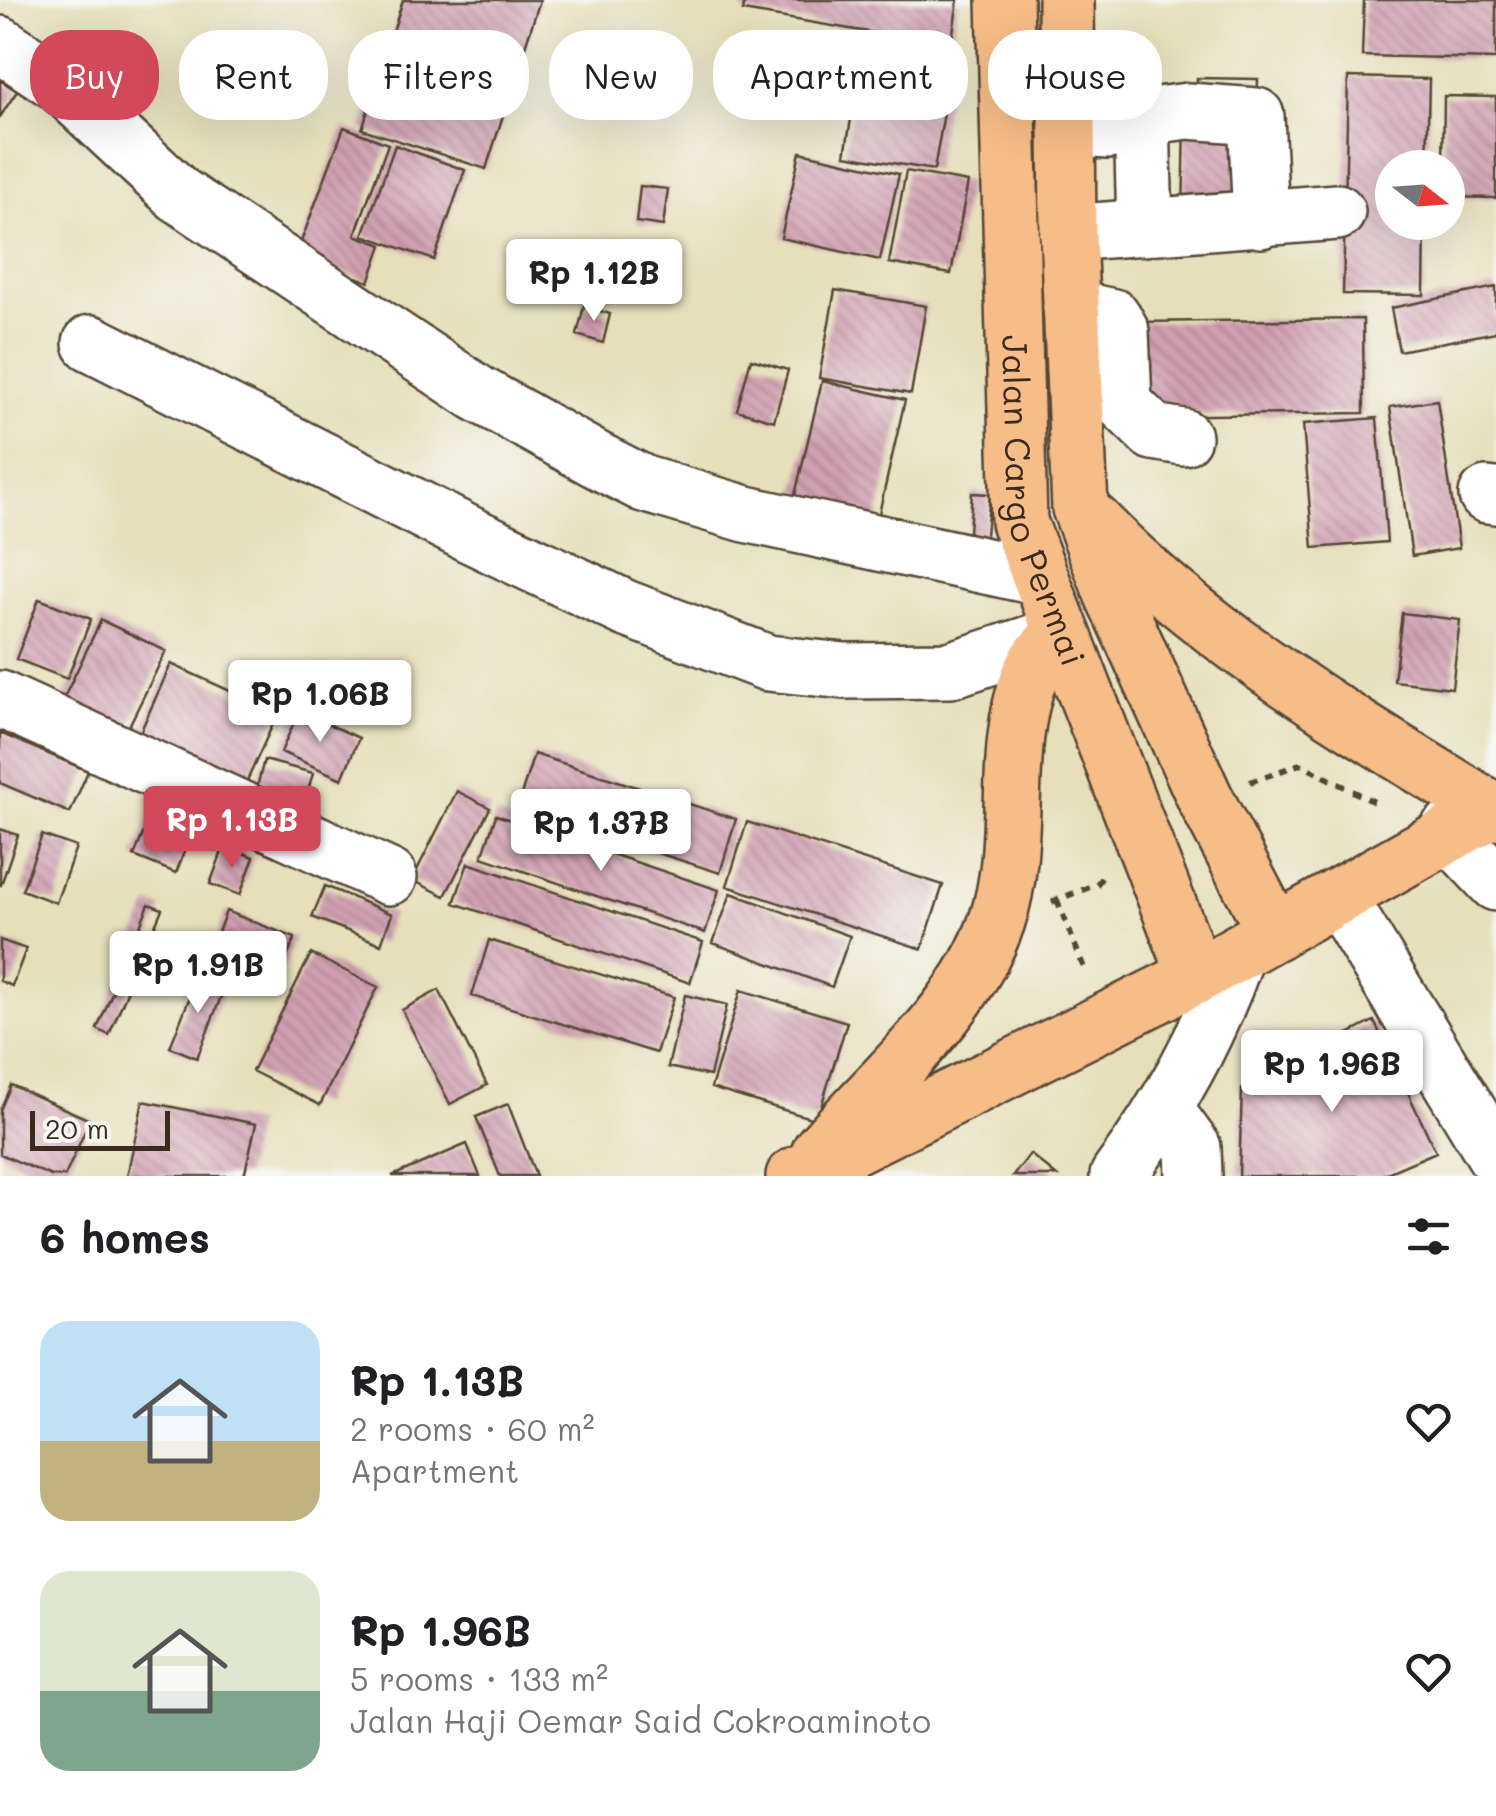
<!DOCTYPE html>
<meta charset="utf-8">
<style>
body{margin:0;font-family:Mali,sans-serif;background:#f6f6f6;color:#202124;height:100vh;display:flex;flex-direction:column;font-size:38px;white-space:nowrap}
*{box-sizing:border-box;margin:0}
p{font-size:32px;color:#757577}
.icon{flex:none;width:55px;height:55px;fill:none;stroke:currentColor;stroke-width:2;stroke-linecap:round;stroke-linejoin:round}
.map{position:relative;height:1176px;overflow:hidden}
.side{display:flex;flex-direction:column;background:#fff;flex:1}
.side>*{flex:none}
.top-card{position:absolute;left:30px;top:30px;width:1438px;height:90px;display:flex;gap:20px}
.needle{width:65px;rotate:107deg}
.tools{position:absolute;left:1375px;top:150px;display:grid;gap:20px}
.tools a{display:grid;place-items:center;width:90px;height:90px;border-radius:50%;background:#fff;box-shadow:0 10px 40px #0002;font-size:50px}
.scale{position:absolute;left:30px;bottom:25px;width:140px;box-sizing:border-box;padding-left:10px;border:5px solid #3b2a1e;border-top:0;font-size:28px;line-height:35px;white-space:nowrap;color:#3b2a1e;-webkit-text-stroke:8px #f6f6f2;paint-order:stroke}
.price{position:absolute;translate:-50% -85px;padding:0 22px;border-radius:10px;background:#fff;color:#222;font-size:32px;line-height:65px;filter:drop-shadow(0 2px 5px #0008)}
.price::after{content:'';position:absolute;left:50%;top:60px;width:30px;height:22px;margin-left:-15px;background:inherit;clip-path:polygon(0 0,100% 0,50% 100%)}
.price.selected{background:#d1495b;color:#fff}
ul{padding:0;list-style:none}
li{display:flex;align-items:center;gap:30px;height:250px;padding:0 40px}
li span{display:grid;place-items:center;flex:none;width:280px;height:200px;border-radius:30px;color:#555}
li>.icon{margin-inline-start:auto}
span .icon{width:120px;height:120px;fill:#fffc;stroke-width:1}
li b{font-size:42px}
h2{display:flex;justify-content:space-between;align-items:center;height:120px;padding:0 40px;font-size:42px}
.tag{padding:0 35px;border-radius:40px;background:#fff;box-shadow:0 10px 40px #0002;font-size:35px;line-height:90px}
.tag.selected{background:#d1495b;color:#fff}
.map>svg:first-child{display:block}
</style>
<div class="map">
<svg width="1496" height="1176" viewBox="0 0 1496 1176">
<defs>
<pattern id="building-back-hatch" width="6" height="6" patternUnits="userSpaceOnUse" patternTransform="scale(2.5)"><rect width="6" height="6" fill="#d1a0b2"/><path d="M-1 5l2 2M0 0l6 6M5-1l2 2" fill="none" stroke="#ab8390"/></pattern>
</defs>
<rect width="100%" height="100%" fill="#f6f6f2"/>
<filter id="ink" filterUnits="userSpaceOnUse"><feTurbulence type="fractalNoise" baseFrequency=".01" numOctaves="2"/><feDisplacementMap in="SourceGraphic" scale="20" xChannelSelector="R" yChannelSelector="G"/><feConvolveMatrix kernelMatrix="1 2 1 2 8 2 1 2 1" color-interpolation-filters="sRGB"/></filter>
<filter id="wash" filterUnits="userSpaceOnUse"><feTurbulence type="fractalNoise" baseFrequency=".0048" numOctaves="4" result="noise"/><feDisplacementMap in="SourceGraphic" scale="40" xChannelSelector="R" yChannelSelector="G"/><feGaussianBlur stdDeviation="2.25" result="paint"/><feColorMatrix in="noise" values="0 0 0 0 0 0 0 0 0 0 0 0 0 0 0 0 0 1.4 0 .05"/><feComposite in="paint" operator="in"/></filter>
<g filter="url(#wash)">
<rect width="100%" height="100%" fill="#e6dfba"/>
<g id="blocks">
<path fill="url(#building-back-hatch)" d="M 403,0 L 540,0 L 486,169 L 362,129 Z
M 745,0 L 958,0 L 951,46 L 743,11 Z
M 1364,0 L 1496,0 L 1496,59 L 1362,56 Z
M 864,41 L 954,56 L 934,170 L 845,155 Z
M 1348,77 L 1429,79 L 1427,168 L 1392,168 L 1392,222 L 1425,222 L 1424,295 L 1343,294 Z
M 1197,78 L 1258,79 L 1257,109 L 1196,107 Z
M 0,80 L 17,91 L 0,117 Z
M 1444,96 L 1496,97 L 1496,198 L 1448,197 L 1448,168 L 1443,168 Z
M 1185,119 L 1254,121 L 1252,218 L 1183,217 Z
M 344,127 L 388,144 L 355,235 L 382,245 L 369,282 L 296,255 Z
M 395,145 L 465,170 L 434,260 L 363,235 Z
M 800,152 L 899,174 L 880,260 L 781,238 Z
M 906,171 L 968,182 L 951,274 L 889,263 Z
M 640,186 L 668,189 L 663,226 L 636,222 Z
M 1496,287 L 1496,332 L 1399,351 L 1391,308 Z
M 835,290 L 926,306 L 911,394 L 819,378 Z
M 584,306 L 610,314 L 603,343 L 577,335 Z
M 1363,319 L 1364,413 L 1138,416 L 1137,322 Z
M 751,359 L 788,370 L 774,421 L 737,410 Z
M 822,381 L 905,400 L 875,531 L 791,512 Z
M 1437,400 L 1459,548 L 1412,556 L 1390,407 Z
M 1377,418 L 1387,542 L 1313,548 L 1303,424 Z
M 972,493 L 990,494 L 985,545 L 968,544 Z
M 39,599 L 91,619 L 67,679 L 16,659 Z
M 1402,613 L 1460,620 L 1452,688 L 1394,681 Z
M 101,620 L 166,651 L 126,732 L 62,702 Z
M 171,664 L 278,713 L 235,807 L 129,757 Z
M 299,711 L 359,738 L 342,779 L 281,752 Z
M 0,733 L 88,771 L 70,813 L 0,783 Z
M 534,754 L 736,819 L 720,873 L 517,808 Z
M 264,760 L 313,773 L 303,808 L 255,795 Z
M 457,791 L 490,808 L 445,896 L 412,880 Z
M 157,800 L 198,816 L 176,873 L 134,856 Z
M 496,815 L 719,890 L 705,933 L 482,857 Z
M 747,822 L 943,885 L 922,949 L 727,886 Z
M 0,829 L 18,835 L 1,885 L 0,885 Z
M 42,835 L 76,847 L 56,903 L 22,890 Z
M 224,846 L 254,857 L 240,895 L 210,884 Z
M 468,863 L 703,942 L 690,983 L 454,903 Z
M 325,886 L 392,914 L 381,944 L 312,917 Z
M 731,893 L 850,936 L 832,987 L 713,943 Z
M 149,904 L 162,909 L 109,1035 L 97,1029 Z
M 226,911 L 295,938 L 275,987 L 207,961 Z
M 0,940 L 26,949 L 12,986 L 0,981 Z
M 489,940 L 674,997 L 656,1053 L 472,996 Z
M 311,954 L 378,987 L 320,1105 L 252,1071 Z
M 199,974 L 226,984 L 197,1058 L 170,1047 Z
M 439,990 L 487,1085 L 450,1104 L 402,1010 Z
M 741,990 L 847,1022 L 817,1120 L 711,1088 Z
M 685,995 L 727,1005 L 710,1076 L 668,1067 Z
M 1374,1021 L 1436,1152 L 1380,1176 L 1239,1176 L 1242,1089 Z
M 11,1085 L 90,1120 L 65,1176 L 51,1176 L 0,1154 L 0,1110 Z
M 143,1101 L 256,1124 L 244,1176 L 127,1176 Z
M 508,1104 L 536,1176 L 500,1176 L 476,1117 Z
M 467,1144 L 480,1176 L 392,1176 Z
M 1030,1154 L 1057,1176 L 1013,1176 Z"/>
</g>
</g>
<g filter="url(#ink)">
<use href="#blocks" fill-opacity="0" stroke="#554535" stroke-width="2.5"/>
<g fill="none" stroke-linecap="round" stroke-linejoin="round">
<defs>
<path id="minor" d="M 0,44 L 60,84 L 178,194 L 477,393 L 597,460 L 644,484 L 746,514 L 1037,577
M 1142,117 L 1188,111 L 1256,116 L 1261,220
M 1067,128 L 1108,131 L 1142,117 L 1145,228
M 1068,233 L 1337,212
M 1071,308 L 1113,317 L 1121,331 L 1124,404 L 1153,432 L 1183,437
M 91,343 L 471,535 L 625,608 L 768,663 L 845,671 L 950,670 L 1060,634
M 1487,495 L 1496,496
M 0,699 L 389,877
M 1447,831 L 1496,883
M 1339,898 L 1496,1157
M 1166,1111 L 1193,1148 L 1194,1176
M 1118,1176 C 1170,1105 1208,1037 1237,954"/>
<g id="highway">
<path id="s1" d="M 1005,0 L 1019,522 L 1196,976"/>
<path d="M 1066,0 L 1068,233 L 1080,508 L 1112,593 L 1205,798 L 1275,932"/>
<path d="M 1093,521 C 1208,640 1351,723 1492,810"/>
<path d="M 820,1151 C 881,1080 966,1012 997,921 C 1023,843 1001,755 1029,678 C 1035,661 1048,647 1060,634"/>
<path d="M 794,1176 L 1196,976 L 1496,808"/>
</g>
</defs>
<use href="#minor" stroke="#554535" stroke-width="60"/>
<use href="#highway" stroke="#554535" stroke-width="60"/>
<path stroke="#554535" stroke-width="6" stroke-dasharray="8 8" stroke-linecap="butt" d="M 1250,782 L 1300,764 L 1380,805
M 1057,900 L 1086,973
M 1052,902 L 1097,884 L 1102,877"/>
<use href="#minor" stroke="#fff" stroke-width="55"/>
<use href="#highway" stroke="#f7bd88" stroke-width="55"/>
</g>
</g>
<g text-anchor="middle" stroke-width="10" stroke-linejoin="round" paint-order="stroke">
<g font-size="35" fill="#3b2a1e" stroke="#f6f6f2">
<text dy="12" stroke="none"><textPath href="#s1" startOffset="505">Jalan Cargo Permai</textPath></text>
</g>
</g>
</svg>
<div class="tools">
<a><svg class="needle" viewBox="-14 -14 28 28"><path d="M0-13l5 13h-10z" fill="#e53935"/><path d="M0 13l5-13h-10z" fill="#757577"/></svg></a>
</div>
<div class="scale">20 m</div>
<b class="price" style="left:594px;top:324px">Rp 1.12B</b>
<b class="price" style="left:320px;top:745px">Rp 1.06B</b>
<b class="price selected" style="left:232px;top:871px">Rp 1.13B</b>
<b class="price" style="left:601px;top:874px">Rp 1.37B</b>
<b class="price" style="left:198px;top:1016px">Rp 1.91B</b>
<b class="price" style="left:1332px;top:1115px">Rp 1.96B</b>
<div class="top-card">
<a class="tag selected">Buy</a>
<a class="tag">Rent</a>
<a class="tag">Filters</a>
<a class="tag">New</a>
<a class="tag">Apartment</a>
<a class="tag">House</a>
</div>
</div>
<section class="side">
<h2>6 homes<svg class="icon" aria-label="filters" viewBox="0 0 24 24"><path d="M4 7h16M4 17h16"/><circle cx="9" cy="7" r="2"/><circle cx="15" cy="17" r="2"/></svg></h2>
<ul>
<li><span style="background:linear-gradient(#bfe0f5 60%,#c2b280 0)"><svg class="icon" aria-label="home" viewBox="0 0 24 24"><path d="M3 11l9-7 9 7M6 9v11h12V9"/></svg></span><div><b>Rp 1.13B</b><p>2 rooms · 60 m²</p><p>Apartment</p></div><svg class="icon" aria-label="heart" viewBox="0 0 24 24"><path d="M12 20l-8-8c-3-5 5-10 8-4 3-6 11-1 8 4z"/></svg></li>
<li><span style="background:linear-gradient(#dfe7d0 60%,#7fa58c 0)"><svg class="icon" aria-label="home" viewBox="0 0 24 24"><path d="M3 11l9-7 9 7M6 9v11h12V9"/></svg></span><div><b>Rp 1.96B</b><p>5 rooms · 133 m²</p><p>Jalan Haji Oemar Said Cokroaminoto</p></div><svg class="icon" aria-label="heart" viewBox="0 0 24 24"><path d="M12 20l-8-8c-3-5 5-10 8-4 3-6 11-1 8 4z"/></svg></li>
</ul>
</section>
